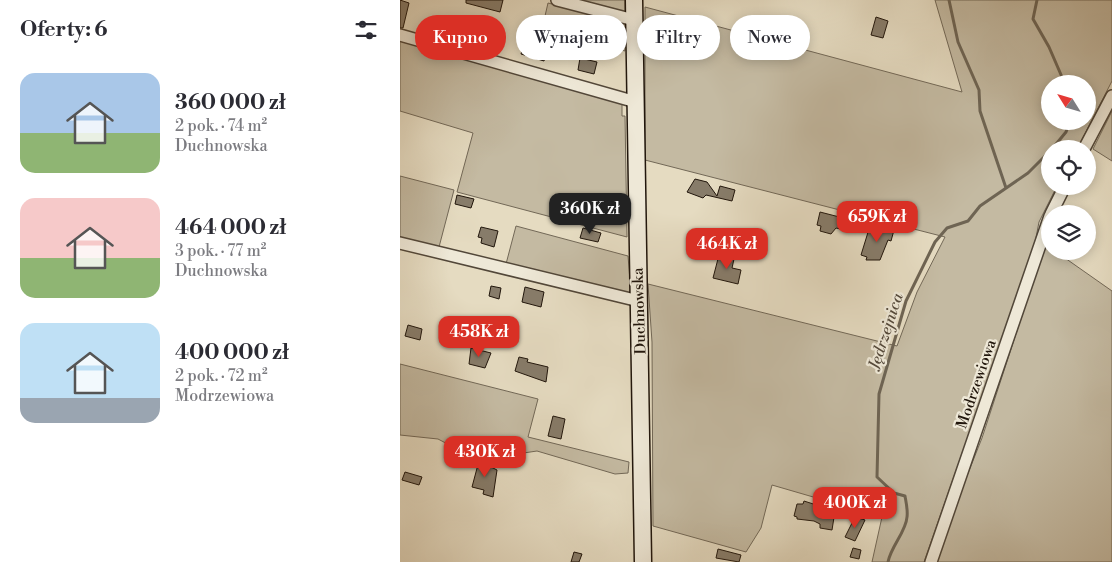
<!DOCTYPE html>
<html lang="pl">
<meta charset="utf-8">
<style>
body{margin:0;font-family:"Libre Bodoni",serif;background:#f7f7f7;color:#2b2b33;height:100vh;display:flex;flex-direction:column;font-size:19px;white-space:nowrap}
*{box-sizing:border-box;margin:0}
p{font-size:16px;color:#7c7c81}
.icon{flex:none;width:28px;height:28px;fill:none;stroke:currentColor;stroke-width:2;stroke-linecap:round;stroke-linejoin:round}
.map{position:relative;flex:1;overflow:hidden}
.drawer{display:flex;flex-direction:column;background:#fff;width:400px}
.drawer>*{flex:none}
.hud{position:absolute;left:15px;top:15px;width:475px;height:45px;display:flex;gap:10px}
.needle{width:32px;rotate:307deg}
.fabs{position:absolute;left:641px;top:75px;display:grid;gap:10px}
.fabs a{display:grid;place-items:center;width:55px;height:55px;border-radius:50%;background:#fff;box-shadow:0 2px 12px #0003;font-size:25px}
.price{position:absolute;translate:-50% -42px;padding:0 11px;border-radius:10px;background:#d93025;color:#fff;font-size:16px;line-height:32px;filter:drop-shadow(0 1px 2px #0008)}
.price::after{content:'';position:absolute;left:50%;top:30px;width:15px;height:11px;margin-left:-8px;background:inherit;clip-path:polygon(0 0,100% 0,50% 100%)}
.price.selected{background:#222;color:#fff}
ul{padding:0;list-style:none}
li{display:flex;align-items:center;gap:15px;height:125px;padding:0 20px}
li span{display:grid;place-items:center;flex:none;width:140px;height:100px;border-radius:15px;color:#555}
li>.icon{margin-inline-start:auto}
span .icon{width:60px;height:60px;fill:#fffc;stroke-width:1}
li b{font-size:21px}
h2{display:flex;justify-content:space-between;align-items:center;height:60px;padding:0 20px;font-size:21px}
.chip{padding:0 18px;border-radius:22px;background:#fff;box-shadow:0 2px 12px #0003;font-size:18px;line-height:45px}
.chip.selected{background:#d93025;color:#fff}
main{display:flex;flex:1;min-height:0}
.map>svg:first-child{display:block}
</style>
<main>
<section class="drawer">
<h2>Oferty: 6<svg class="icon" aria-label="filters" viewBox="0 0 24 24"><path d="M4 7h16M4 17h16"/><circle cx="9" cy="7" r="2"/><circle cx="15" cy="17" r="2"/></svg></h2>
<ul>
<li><span style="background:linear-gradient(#a9c7e8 60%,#8fb573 0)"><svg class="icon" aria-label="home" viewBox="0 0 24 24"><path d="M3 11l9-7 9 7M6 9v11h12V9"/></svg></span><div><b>360 000 zł</b><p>2 pok. · 74 m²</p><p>Duchnowska</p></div></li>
<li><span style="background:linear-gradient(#f6c9c9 60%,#8fb573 0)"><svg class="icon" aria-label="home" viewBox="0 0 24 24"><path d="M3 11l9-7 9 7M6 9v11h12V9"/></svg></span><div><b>464 000 zł</b><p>3 pok. · 77 m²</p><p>Duchnowska</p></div></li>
<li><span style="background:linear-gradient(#bfe0f5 75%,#9aa5b1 0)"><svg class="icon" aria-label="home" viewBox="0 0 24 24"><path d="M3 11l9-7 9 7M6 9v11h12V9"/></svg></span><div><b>400 000 zł</b><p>2 pok. · 72 m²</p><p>Modrzewiowa</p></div></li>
</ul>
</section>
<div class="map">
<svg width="712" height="562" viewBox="0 0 712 562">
<rect width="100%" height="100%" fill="#e5dbc1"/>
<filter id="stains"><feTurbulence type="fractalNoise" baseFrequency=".004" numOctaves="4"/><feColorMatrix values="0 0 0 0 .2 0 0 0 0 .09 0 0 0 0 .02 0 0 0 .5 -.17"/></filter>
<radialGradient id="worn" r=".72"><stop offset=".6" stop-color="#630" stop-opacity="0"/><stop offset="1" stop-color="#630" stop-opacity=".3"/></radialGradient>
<path fill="#c4baa2" stroke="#726857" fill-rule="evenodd" d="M 167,0 L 225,0 L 225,15 Z
M 535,0 L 712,0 L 712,81 L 677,149 L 650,149 L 650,186 L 657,186 L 639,222 L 634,248 L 524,562 L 472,562 L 482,517 L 372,485 L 361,528 L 346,552 L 253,526 L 252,342 L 248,284 L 497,346 L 517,292 L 545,237 L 245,160 L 245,7 L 562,92 ZM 650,84 L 688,84 L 688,121 L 650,121 Z
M 148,3 L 225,23 L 225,51 L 142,29 Z
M 0,40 L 222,103 L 222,116 L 225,116 L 227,237 L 57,192 L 73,133 L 0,111 Z
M 712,111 L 712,161 L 693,149 Z
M 0,176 L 54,190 L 39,247 L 0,237 Z
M 116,226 L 228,256 L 231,293 L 227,295 L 106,264 Z
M 645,245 L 650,248 L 650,251 L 655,251 L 712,291 L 712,562 L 536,562 L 549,521 L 582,438 Z
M 0,364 L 138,399 L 128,437 L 229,462 L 228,473 L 215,474 L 137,451 L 110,455 L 94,452 L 76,453 L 57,449 L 38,439 L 0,435 Z"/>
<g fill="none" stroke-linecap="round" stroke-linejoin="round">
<path stroke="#6e6453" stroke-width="3" d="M 549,0 L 558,42 L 579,90 L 580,111 L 606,188
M 637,0 L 633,19 L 649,47 L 665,84
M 652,149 L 666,132 L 670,121
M 488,562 C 491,546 506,532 507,517 C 508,510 506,502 505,496 L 494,493 L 477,477 L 479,394 L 506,301 L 535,242 L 547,228 L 568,221 L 580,206 L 628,173 L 650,151"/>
</g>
<path fill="#877c6a" stroke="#21160c" d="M 0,0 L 9,3 L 3,28 L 0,28 Z
M 66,0 L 103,0 L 100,12 L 66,3 Z
M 476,17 L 488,21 L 483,38 L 471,35 Z
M 71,20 L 92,26 L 88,42 L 66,36 Z
M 124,44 L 147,50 L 144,61 L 121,54 Z
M 180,58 L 197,62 L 194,74 L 178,70 Z
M 295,179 L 307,182 L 317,196 L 320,186 L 335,190 L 332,201 L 306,195 L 303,198 L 287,192 Z
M 57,195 L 74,199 L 71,208 L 55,204 Z
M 420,212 L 451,220 L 449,231 L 436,228 L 431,234 L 420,231 L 421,226 L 417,225 Z
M 81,227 L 98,231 L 94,247 L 81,243 L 82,238 L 78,237 Z
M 482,227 L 494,230 L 491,241 L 488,240 L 480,260 L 466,260 L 467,257 L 461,255 L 469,229 L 481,232 Z
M 183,228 L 201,233 L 198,242 L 180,238 Z
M 319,255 L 334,259 L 332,268 L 341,270 L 338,284 L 313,278 Z
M 91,286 L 101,288 L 99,299 L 89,296 Z
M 125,287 L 144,292 L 141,307 L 122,302 Z
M 8,325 L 22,329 L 20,340 L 5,336 Z
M 71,348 L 91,353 L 85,368 L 69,364 Z
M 119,357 L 128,359 L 127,362 L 148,367 L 146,382 L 115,371 Z
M 153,416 L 165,419 L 161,439 L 148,436 Z
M 80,457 L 89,459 L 87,465 L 97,470 L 93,497 L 83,494 L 84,490 L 72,487 Z
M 5,472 L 22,477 L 19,485 L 2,480 Z
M 404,501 L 435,511 L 432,530 L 420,528 L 420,524 L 414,521 L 397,519 L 397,517 L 394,516 L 397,504 L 403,504 Z
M 455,517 L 465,520 L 455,541 L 445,537 Z
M 453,548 L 461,550 L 459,559 L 450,557 Z
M 318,549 L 341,555 L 339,562 L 316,558 Z
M 174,552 L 182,554 L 179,562 L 171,562 Z"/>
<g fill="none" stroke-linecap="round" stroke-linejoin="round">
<defs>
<path id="street" d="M 157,0 L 234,20
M 0,35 L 236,102
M 684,149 L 712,96
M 651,214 L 665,186
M 0,243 L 239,301
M 531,562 L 650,216"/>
<path id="secondary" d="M 234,0 L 243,562"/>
</defs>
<use href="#street" stroke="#524739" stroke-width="14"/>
<use href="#secondary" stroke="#21160c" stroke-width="19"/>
<use href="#street" stroke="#eee8d7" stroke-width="11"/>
<use href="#secondary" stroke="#eee8d7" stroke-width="16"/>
</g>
<g text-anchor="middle" stroke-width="4.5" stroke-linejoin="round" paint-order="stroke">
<g font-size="15" fill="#21160c" stroke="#eee8d7">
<text transform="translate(239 311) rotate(-92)" y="5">Duchnowska</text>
<text transform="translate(576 384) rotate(-71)" y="5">Modrzewiowa</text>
</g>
<g font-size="16" font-style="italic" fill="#554a3c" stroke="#eee8d7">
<text transform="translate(485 331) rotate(-72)" y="6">Jędrzejnica</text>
</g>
</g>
<rect width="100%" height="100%" filter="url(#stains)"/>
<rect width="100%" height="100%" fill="url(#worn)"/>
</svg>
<div class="fabs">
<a><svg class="needle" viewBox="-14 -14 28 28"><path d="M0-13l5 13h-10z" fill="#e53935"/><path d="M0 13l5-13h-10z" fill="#7c7c81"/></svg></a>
<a><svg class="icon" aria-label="locate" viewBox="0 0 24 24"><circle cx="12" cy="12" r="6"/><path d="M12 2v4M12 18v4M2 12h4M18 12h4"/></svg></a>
<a><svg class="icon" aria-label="layers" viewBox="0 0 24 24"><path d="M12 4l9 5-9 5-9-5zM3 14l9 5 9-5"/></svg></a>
</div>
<b class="price selected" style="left:190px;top:235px">360K zł</b>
<b class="price" style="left:477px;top:243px">659K zł</b>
<b class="price" style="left:327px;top:270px">464K zł</b>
<b class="price" style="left:79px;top:358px">458K zł</b>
<b class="price" style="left:85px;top:478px">430K zł</b>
<b class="price" style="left:455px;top:529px">400K zł</b>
<div class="hud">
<a class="chip selected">Kupno</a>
<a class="chip">Wynajem</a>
<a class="chip">Filtry</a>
<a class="chip">Nowe</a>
</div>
</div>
</main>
